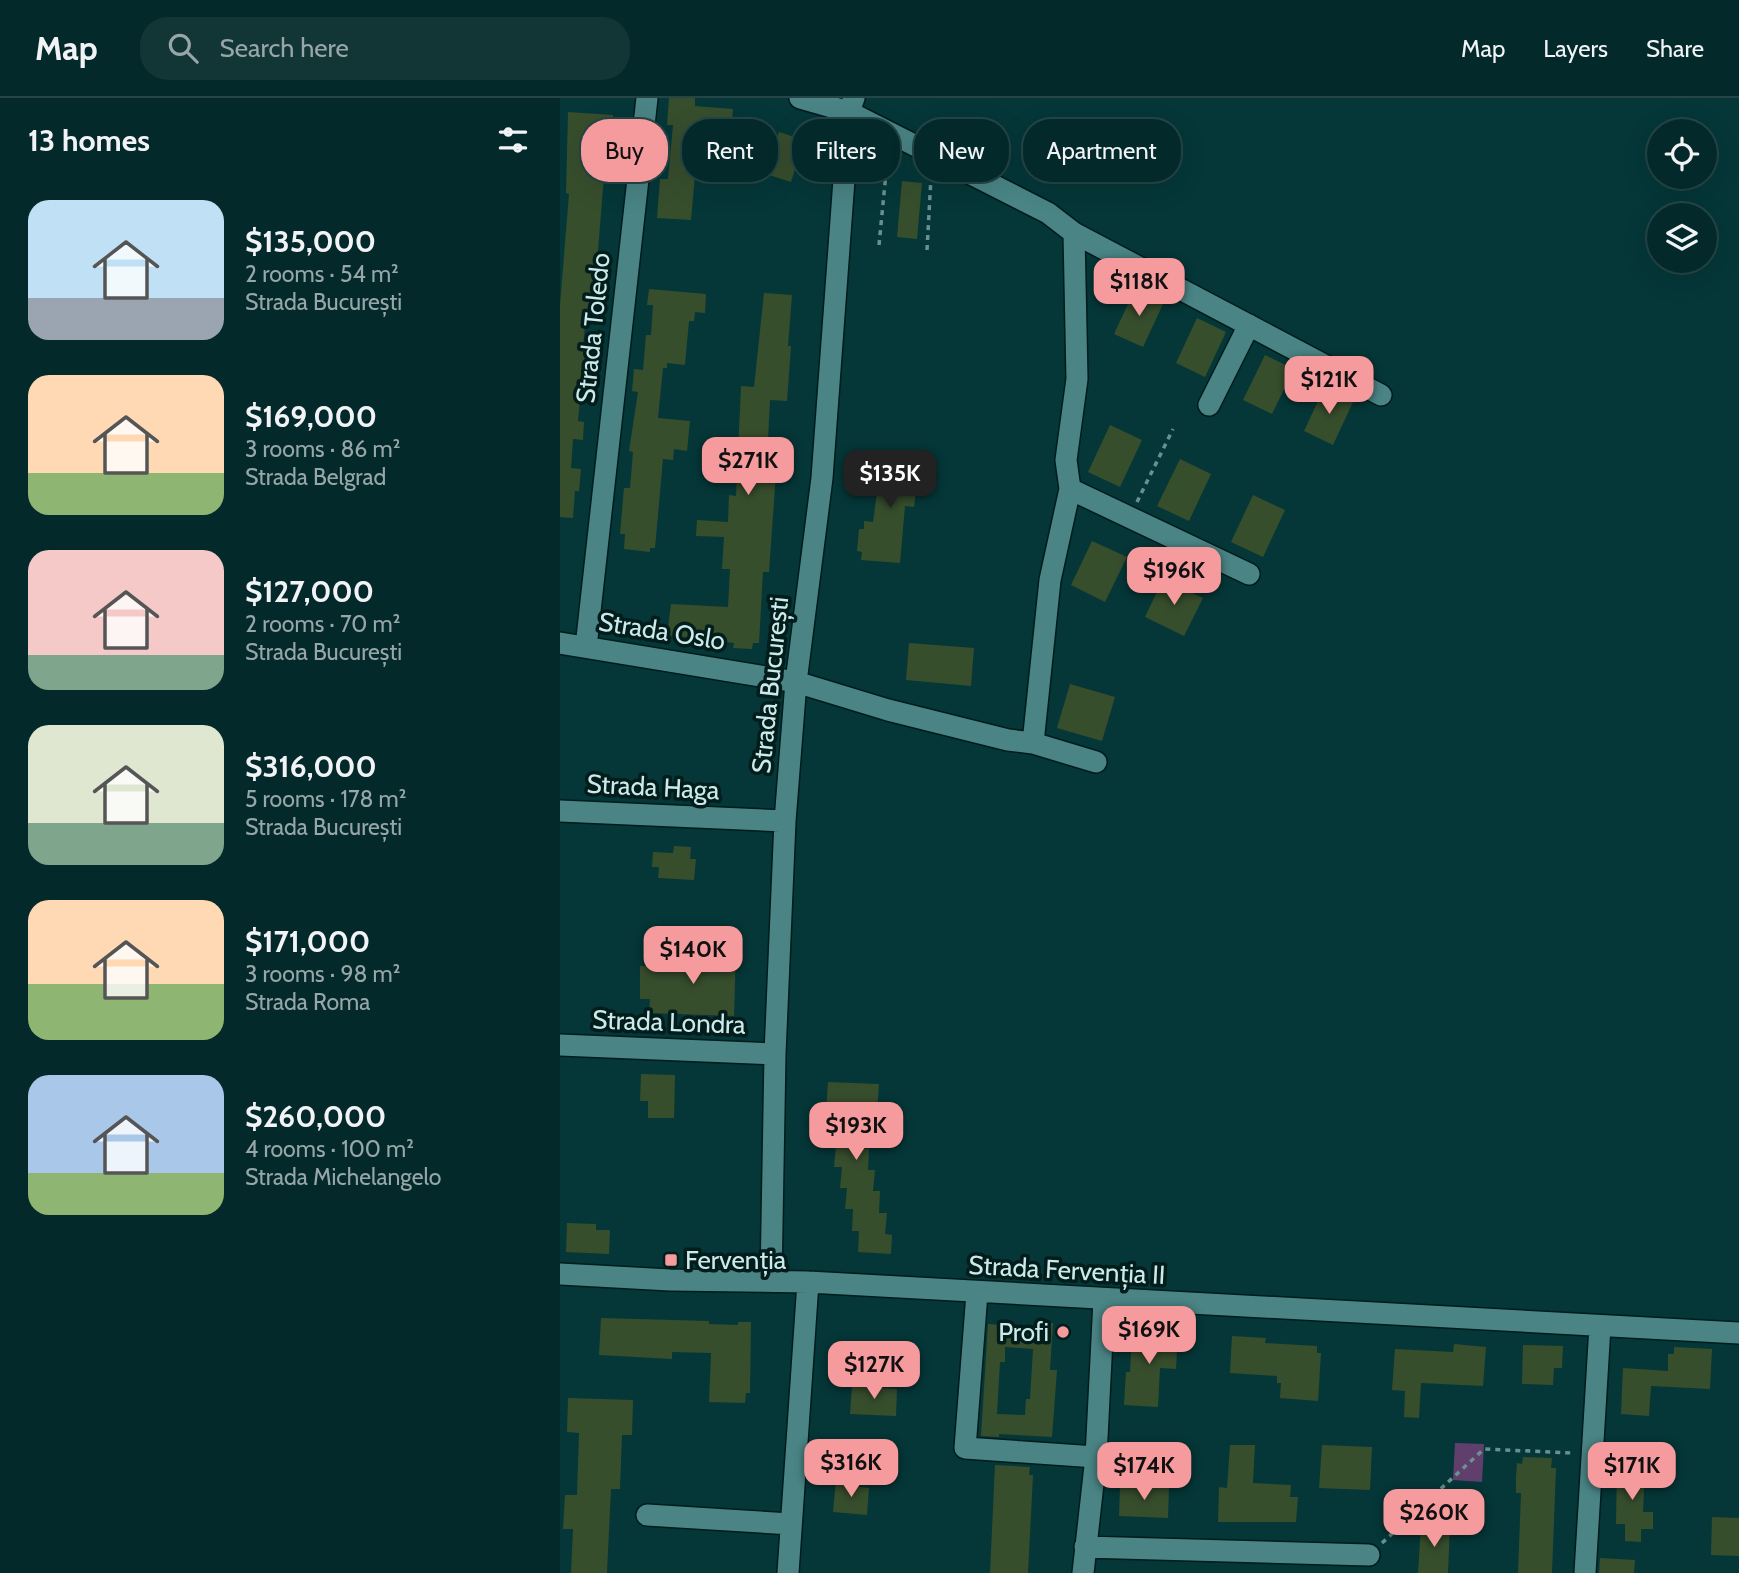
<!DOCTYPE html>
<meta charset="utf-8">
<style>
body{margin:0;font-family:Cabin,sans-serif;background:#123536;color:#f1f3f6;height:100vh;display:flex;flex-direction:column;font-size:26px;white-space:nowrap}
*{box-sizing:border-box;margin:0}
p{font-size:23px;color:#97a6a8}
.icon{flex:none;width:38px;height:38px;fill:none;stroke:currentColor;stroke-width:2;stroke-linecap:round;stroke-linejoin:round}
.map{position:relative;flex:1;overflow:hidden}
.panel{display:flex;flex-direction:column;background:#04292a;width:560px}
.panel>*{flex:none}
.banner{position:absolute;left:21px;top:21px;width:665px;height:63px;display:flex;gap:14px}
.tools{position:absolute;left:1087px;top:21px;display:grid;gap:14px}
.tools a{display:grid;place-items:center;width:70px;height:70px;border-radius:50%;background:#04292a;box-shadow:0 7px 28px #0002,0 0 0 2px #254547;font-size:35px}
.price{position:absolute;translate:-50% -60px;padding:0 16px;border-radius:14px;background:#f59b9e;color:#111;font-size:23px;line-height:46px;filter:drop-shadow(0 2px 4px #0008)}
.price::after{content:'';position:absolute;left:50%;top:42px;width:21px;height:16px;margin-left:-10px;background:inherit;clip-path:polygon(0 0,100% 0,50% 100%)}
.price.on{background:#222;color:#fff}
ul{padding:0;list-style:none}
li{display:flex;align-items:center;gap:21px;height:175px;padding:0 28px}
li span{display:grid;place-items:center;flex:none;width:196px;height:140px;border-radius:21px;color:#555}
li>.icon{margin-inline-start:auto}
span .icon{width:84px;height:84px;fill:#fffc;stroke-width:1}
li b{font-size:30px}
h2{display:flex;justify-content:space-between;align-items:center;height:84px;padding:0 28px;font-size:30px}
.tag{padding:0 24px;border-radius:28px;background:#04292a;box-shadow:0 7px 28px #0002,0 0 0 2px #254547;font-size:24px;line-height:63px}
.tag.on{background:#f59b9e;color:#111}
header{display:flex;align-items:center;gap:42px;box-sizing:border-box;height:98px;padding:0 35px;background:#04292a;border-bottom:2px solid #254547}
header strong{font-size:33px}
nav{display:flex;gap:38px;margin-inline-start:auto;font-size:24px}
.search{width:490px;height:63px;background:#123536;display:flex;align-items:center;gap:18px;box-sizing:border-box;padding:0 24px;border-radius:28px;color:#97a6a8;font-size:26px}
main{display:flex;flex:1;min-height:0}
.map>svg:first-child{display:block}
</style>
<header>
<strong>Map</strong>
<div class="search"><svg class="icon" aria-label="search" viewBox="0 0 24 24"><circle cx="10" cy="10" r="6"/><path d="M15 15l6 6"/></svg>Search here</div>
<nav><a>Map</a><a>Layers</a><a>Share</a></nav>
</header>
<main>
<section class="panel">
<h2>13 homes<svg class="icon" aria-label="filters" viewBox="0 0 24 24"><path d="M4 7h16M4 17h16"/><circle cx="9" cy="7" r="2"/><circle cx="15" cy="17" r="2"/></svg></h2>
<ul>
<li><span style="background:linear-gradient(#bfe0f5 70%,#9aa5b1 0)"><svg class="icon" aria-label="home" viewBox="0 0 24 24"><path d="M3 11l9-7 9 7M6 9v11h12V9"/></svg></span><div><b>$135,000</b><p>2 rooms · 54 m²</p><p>Strada București</p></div></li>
<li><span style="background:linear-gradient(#ffd9b3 70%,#8fb573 0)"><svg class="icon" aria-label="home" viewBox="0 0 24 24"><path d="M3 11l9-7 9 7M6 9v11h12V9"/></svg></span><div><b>$169,000</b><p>3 rooms · 86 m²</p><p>Strada Belgrad</p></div></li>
<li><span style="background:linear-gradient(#f6c9c9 75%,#7fa58c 0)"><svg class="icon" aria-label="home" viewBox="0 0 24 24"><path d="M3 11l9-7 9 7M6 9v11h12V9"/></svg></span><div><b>$127,000</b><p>2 rooms · 70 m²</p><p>Strada București</p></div></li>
<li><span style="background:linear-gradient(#dfe7d0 70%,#7fa58c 0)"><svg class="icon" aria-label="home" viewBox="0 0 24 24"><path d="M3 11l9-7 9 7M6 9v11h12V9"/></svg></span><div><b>$316,000</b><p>5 rooms · 178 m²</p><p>Strada București</p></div></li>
<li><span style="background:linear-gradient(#ffd9b3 60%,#8fb573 0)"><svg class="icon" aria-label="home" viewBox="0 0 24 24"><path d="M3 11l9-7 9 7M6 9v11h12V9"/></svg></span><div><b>$171,000</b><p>3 rooms · 98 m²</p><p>Strada Roma</p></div></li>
<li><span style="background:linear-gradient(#a9c7e8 70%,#8fb573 0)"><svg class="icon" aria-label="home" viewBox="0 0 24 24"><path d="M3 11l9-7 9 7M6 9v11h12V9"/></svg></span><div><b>$260,000</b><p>4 rooms · 100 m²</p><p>Strada Michelangelo</p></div></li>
</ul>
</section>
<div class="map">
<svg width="1179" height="1475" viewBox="0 0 1179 1475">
<rect width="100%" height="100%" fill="#053738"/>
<path fill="#613f6d" d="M 895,1345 L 924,1346 L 922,1384 L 893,1382 Z"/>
<path fill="#374e2d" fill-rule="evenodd" d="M 109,0 L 135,0 L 135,8 L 173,11 L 171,32 L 145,30 L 142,66 L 136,66 L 131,122 L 97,120 L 100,81 L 108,81 L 113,27 L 107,27 Z
M 8,14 L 53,17 L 50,54 L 46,53 L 33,215 L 26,215 L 23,250 L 30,251 L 29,269 L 23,268 L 18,323 L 24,324 L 23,342 L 13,341 L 11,370 L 21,371 L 19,393 L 15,393 L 13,420 L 0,419 L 0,207 L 9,96 L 6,95 Z
M 219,34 L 244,42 L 231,84 L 206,76 Z
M 342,83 L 362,85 L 357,141 L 337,139 Z
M 89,191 L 146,196 L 145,215 L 135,214 L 134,223 L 129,223 L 125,267 L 107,265 L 107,270 L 103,270 L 98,320 L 130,323 L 127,353 L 114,351 L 113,362 L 103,361 L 95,450 L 90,450 L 90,454 L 64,451 L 65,436 L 60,436 L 64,390 L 70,390 L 73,354 L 69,353 L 78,294 L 72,293 L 74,271 L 83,272 L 86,237 L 91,237 L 93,207 L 87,207 Z
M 575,191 L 604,204 L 583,249 L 554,236 Z
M 204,195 L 232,197 L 228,248 L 231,248 L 227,303 L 210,302 L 208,341 L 221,346 L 220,375 L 216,375 L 209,474 L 203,474 L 199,545 L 193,545 L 192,551 L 173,550 L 174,545 L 107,537 L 111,506 L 168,509 L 170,471 L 162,471 L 164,439 L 136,438 L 137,422 L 168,424 L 169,397 L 176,398 L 181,288 L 194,289 Z
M 637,220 L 666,234 L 645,279 L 616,265 Z
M 705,257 L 734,271 L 712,316 L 683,302 Z
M 765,288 L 794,302 L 773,347 L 744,333 Z
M 550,327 L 582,342 L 560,389 L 528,374 Z
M 322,357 L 360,361 L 354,409 L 345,408 L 340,465 L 301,462 L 302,454 L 297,453 L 299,431 L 304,431 L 304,423 L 313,424 Z
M 620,361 L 651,376 L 629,423 L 597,408 Z
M 693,397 L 725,412 L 703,459 L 671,444 Z
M 532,443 L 567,459 L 545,504 L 511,487 Z
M 603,481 L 643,500 L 624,538 L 585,519 Z
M 349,545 L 414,550 L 411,588 L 346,582 Z
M 510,586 L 555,599 L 542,643 L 497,630 Z
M 114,748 L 131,749 L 130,761 L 136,761 L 134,782 L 98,780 L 99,769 L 92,769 L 93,754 L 113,755 Z
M 149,848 L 176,849 L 174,918 L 89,915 L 90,901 L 80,901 L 80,868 L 130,869 L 131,861 L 149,861 Z
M 81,976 L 115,977 L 114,1020 L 88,1020 L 88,1003 L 80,1003 Z
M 268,984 L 319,986 L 317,1014 L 299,1013 L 297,1050 L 309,1051 L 308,1072 L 315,1072 L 313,1093 L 320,1093 L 319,1115 L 327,1115 L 325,1136 L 332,1137 L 331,1156 L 298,1154 L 299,1133 L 292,1133 L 293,1111 L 285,1111 L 287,1090 L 280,1090 L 282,1069 L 274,1069 L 276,1048 L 264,1047 Z
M 7,1125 L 36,1126 L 36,1132 L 50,1132 L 49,1156 L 6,1154 Z
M 41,1220 L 149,1223 L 149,1226 L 178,1227 L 178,1224 L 191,1224 L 190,1295 L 186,1295 L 185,1305 L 149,1304 L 151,1255 L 112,1254 L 112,1261 L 39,1257 Z
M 475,1224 L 493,1225 L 490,1272 L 497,1272 L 492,1339 L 439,1336 L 439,1339 L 421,1338 L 428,1226 L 475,1229 ZM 445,1249 L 473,1251 L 470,1301 L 466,1301 L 465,1317 L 437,1316 L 440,1264 L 445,1264 Z
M 572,1233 L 618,1235 L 616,1271 L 600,1270 L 598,1309 L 564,1307 L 566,1274 L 570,1274 Z
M 672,1238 L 706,1240 L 705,1245 L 757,1248 L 757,1255 L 761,1255 L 758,1303 L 720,1300 L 721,1285 L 717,1285 L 717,1278 L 670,1275 Z
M 894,1246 L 926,1249 L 923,1288 L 861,1285 L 859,1320 L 844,1319 L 845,1293 L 832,1292 L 835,1251 L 893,1254 Z
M 963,1247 L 1003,1248 L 1002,1270 L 994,1270 L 993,1287 L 962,1286 Z
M 1114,1249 L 1152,1251 L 1150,1291 L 1091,1288 L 1089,1318 L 1061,1316 L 1063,1270 L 1108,1273 L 1108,1256 L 1114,1256 Z
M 292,1288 L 337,1291 L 336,1318 L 290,1316 Z
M 8,1300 L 73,1302 L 72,1337 L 62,1337 L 60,1391 L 51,1391 L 47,1475 L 11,1475 L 13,1431 L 3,1431 L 5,1397 L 17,1397 L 19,1335 L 7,1334 Z
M 670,1347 L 695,1347 L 693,1385 L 731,1387 L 730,1399 L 738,1399 L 736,1424 L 658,1424 L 659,1389 L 667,1390 Z
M 762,1347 L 812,1349 L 810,1392 L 759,1390 Z
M 963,1359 L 992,1360 L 991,1370 L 996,1370 L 992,1475 L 958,1475 L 961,1395 L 956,1395 L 956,1380 L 957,1365 L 962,1366 Z
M 435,1367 L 470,1369 L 469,1377 L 473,1377 L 468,1475 L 430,1475 Z
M 1057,1367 L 1085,1369 L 1083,1414 L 1093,1414 L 1093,1431 L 1081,1431 L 1081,1444 L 1065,1443 L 1065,1426 L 1056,1426 Z
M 276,1382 L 293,1384 L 293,1388 L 309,1390 L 307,1417 L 273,1414 Z
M 560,1388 L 609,1390 L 608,1420 L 559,1418 Z
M 1152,1419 L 1179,1420 L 1179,1458 L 1151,1457 Z
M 861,1426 L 890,1427 L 888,1475 L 858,1475 Z
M 1040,1460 L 1075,1462 L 1074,1475 L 1039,1475 Z"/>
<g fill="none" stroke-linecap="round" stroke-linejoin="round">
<defs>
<path id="minor" d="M 240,0 L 289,14 L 488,115 L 514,135 L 517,281 L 506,362 L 510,391 L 689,476
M 514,135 L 821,297
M 649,307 L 689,227
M 0,545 L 236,584 L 328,612 L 448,642 L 473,645 L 536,664
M 26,549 L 87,0
M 473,645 L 490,482 L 510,391
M 0,713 L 225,723
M 0,947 L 215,956
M 0,1176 L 110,1182 L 248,1184 L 1179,1235
M 211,1182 L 215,956 L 225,723 L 236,584 L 262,380 L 289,14 L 294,0
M 417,1195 L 405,1350 L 536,1359
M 87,1417 L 231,1426
M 525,1449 L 809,1457
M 228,1475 L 248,1184
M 523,1475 L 536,1359 L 544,1202
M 1025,1475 L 1040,1228"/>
</defs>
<use href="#minor" stroke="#001c1d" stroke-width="24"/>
<path stroke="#6a9192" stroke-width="3.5" stroke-dasharray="5 5" stroke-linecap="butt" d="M 319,147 L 328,54
M 367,152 L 371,79
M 577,404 L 613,331
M 822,1445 L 924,1351 L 1013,1355"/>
<use href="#minor" stroke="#4a8485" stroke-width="21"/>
</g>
<g fill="#f59b9e" stroke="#031c1c" stroke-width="2.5">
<rect x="104" y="1155" width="14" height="14" rx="3.5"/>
<circle cx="503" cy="1234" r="7"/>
</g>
<g text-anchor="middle" stroke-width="7" stroke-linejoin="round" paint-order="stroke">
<g font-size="26" fill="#cdeaeb" stroke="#031c1c">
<text transform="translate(33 230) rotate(-84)" y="9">Strada Toledo</text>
<text transform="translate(102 533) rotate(9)" y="9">Strada Oslo</text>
<text transform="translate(210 587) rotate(-84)" y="9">Strada București</text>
<text transform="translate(93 689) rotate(3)" y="9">Strada Haga</text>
<text transform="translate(109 924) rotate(2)" y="9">Strada Londra</text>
<text transform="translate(507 1172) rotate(3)" y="9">Strada Fervenția II</text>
</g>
<g font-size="26" fill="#cdeaeb" stroke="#031c1c" text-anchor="start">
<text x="125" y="1171">Fervenția</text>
<text x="489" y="1243" text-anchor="end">Profi</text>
</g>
</g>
</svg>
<div class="tools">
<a><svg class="icon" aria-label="locate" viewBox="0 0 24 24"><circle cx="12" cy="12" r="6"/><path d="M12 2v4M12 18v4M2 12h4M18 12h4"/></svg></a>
<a><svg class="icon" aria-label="layers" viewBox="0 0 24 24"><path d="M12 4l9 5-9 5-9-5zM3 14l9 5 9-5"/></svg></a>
</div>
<b class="price" style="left:579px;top:220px">$118K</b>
<b class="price" style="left:769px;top:318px">$121K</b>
<b class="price" style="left:188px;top:399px">$271K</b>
<b class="price on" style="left:330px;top:412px">$135K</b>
<b class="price" style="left:614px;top:509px">$196K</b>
<b class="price" style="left:133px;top:888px">$140K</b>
<b class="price" style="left:296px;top:1064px">$193K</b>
<b class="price" style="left:589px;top:1268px">$169K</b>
<b class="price" style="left:314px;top:1303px">$127K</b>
<b class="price" style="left:291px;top:1401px">$316K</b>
<b class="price" style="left:584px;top:1404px">$174K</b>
<b class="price" style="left:1072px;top:1404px">$171K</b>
<b class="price" style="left:874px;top:1451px">$260K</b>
<div class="banner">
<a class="tag on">Buy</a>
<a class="tag">Rent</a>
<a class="tag">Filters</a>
<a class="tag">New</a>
<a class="tag">Apartment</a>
</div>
</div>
</main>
